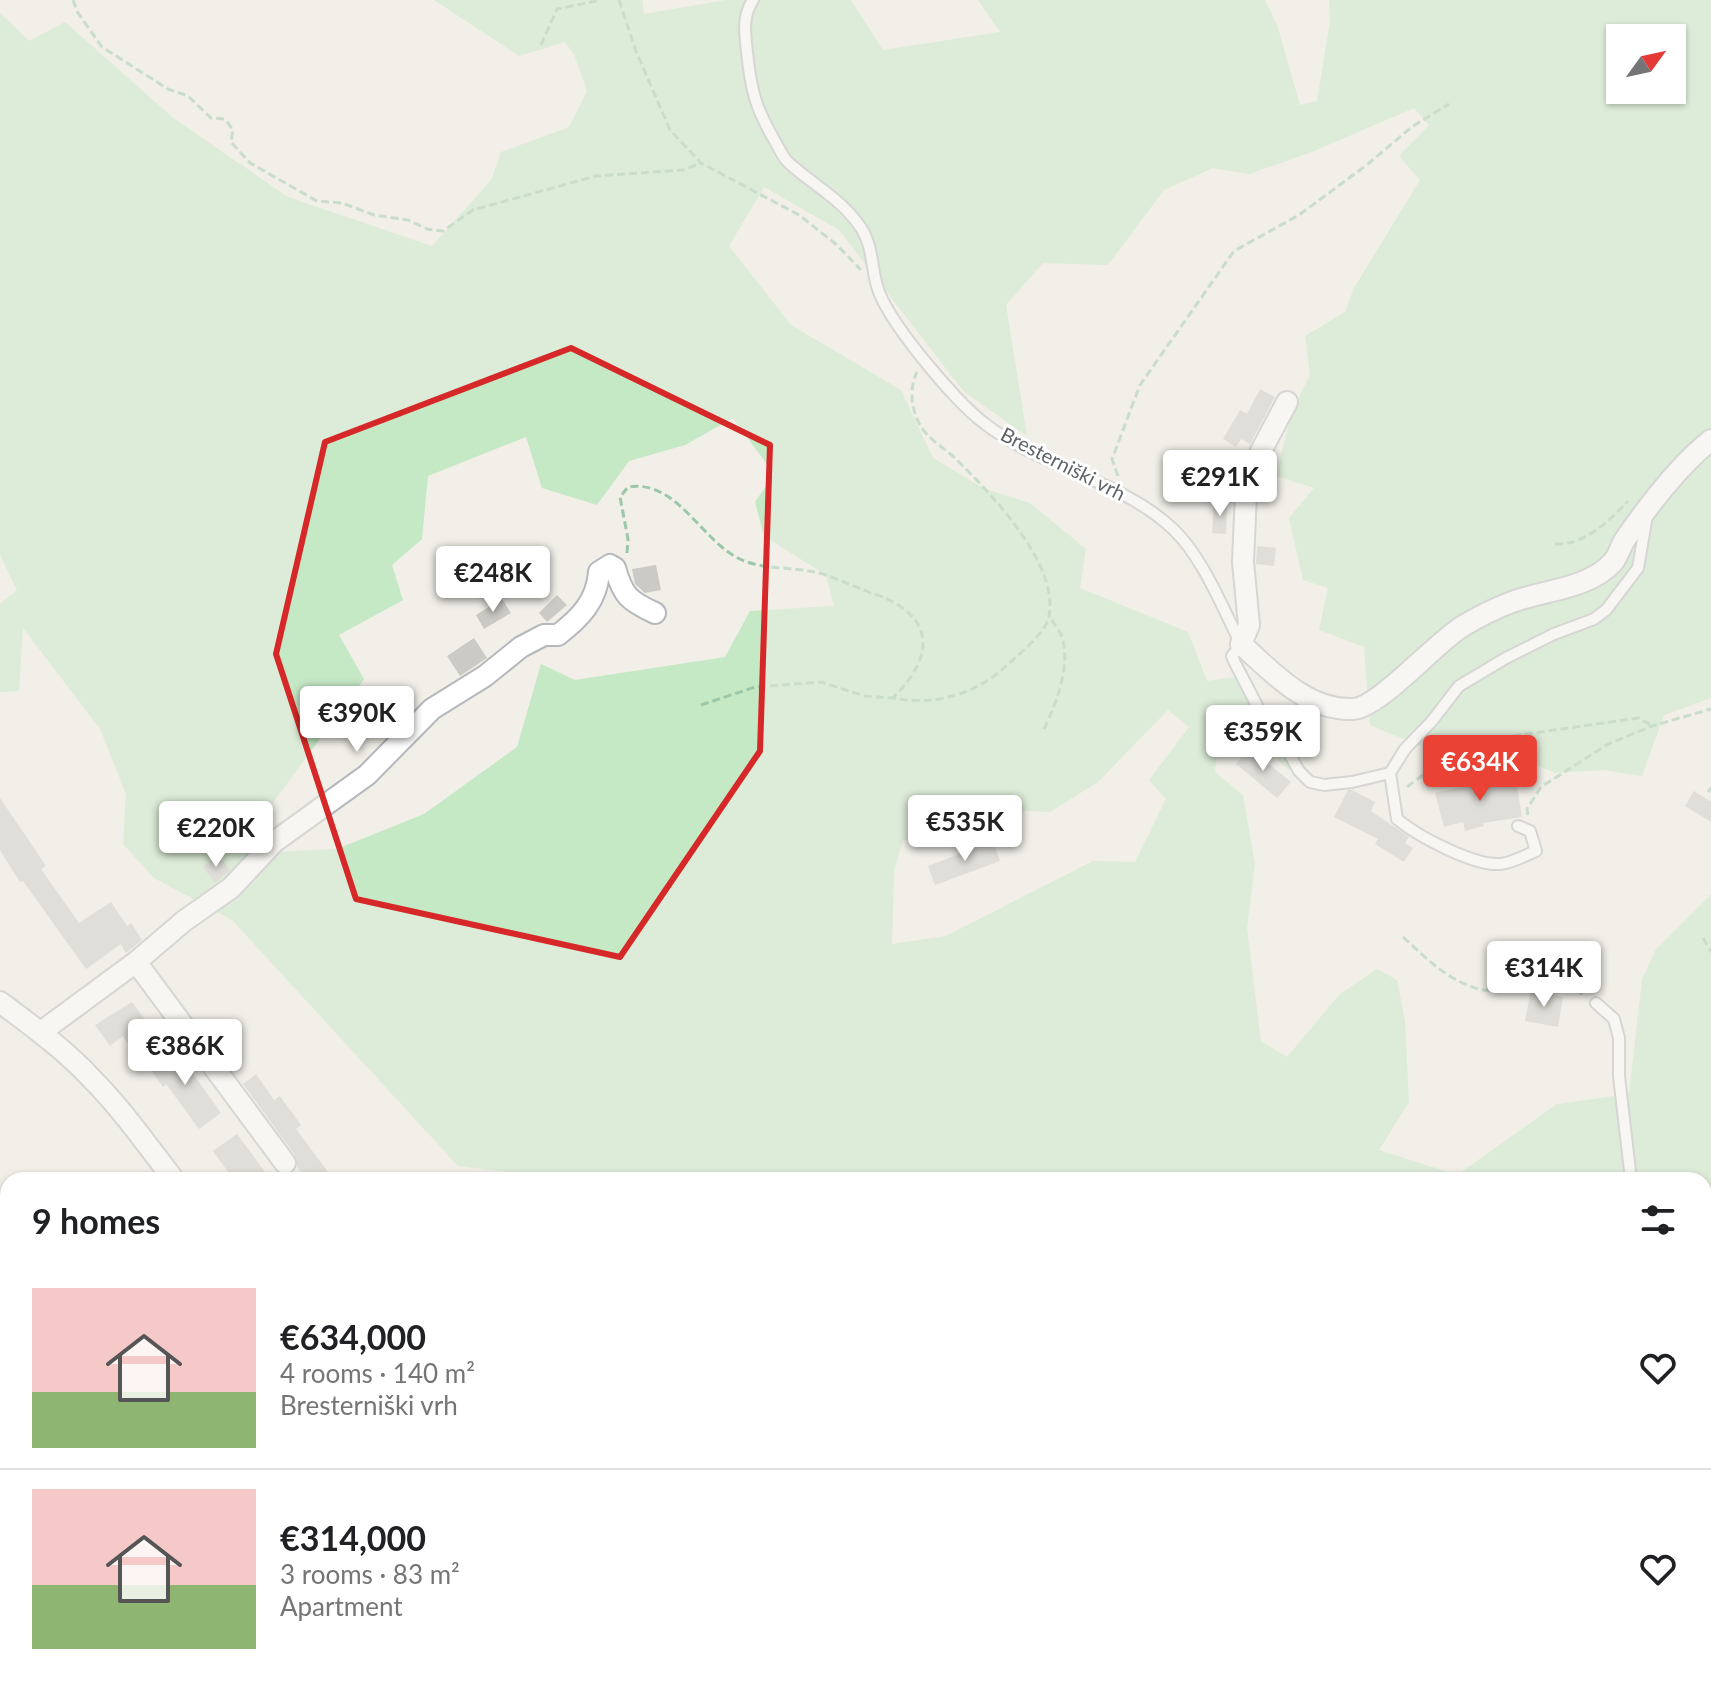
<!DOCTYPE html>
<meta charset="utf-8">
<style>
body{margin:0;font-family:Lato,sans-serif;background:#f6f6f6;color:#202124;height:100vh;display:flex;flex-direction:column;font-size:30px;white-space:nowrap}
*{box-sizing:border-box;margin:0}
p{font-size:26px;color:#757577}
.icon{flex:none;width:44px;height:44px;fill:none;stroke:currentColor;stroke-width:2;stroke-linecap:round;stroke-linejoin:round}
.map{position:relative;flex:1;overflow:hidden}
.side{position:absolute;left:0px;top:1172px;width:1712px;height:514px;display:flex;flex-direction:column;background:#fff;border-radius:24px 24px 0 0;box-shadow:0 2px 6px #0004}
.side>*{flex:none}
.needle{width:52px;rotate:57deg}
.buttons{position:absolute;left:1606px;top:24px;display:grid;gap:16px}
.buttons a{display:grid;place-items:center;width:80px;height:80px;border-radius:0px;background:#fff;box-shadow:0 2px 6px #0004;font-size:40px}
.price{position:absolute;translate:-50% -68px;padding:0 18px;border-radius:8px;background:#fff;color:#222;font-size:26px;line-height:52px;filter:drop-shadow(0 2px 4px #0008)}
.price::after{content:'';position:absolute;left:50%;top:48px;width:24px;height:18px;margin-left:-12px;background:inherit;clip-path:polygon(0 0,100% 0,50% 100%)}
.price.active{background:#ea4335;color:#fff}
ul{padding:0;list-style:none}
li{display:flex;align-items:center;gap:24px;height:200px;padding:0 32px}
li+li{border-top:2px solid #e0e0e0}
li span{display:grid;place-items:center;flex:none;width:224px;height:160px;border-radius:0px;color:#555}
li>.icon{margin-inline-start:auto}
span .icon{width:96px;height:96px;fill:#fffc;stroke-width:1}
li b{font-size:34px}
h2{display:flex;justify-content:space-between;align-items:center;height:96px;padding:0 32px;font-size:34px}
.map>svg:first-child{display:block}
</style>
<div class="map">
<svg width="1711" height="1685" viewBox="0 0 1711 1685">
<rect width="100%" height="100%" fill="#f1efe8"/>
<path fill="#c5e8c5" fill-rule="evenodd" d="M 434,0 L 642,0 L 644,14 L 726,0 L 851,0 L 883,50 L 1000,32 L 978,0 L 1265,0 L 1278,28 L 1300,105 L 1317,101 L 1330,22 L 1329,0 L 1711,0 L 1711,698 L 1664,715 L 1642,776 L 1603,770 L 1555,773 L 1531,763 L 1443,775 L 1445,756 L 1370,725 L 1364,647 L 1319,630 L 1328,588 L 1303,580 L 1289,518 L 1314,488 L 1276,476 L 1291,414 L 1310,375 L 1305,336 L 1345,312 L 1354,288 L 1420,180 L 1399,156 L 1429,125 L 1414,108 L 1312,152 L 1249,174 L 1213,168 L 1164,190 L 1108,265 L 1043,263 L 1006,305 L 1027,436 L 964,392 L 839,230 L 764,187 L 729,246 L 791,325 L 901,390 L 933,458 L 985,489 L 1030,503 L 1086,549 L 1080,588 L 1188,632 L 1207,681 L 1244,676 L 1282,742 L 1290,771 L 1252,736 L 1220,725 L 1215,772 L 1243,795 L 1255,864 L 1247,928 L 1261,1041 L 1287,1057 L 1340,994 L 1377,969 L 1397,980 L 1405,1021 L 1409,1102 L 1379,1150 L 1457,1175 L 1557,1104 L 1629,1094 L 1642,980 L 1656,949 L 1711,894 L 1711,1685 L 862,1685 L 855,1678 L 1704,1678 L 1704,1180 L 553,1180 L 552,1177 L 458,1166 L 232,920 L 154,878 L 123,844 L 126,794 L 100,729 L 23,628 L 19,691 L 0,692 L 0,604 L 17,590 L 0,555 L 0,13 L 29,41 L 65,22 L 172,117 L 288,197 L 432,246 L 491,180 L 501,152 L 569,127 L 587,91 L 574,54 L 565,42 L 519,56 ZM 1620,38 L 1672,38 L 1672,90 L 1620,90 ZM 733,418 L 774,474 L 755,502 L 764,536 L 826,575 L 834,606 L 750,611 L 725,657 L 575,680 L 541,664 L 517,747 L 424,814 L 337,849 L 274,852 L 258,823 L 364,679 L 339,635 L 403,600 L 392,565 L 422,539 L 428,476 L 526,437 L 542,488 L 597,505 L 629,461 L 685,445 ZM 1168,710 L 1189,727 L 1149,780 L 1166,799 L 1135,862 L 1093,861 L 946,936 L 892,944 L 894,871 L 903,840 L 939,839 L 1006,810 L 1050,812 L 1098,782 Z"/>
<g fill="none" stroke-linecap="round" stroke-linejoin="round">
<path stroke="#aadaff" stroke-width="5" d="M 1704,1345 L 1711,1344"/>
</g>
<path fill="#cccac5" d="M 1260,389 L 1275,397 L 1250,444 L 1241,439 L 1236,447 L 1223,439 L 1240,410 L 1247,414 Z
M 1214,501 L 1227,502 L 1226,534 L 1212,533 Z
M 1257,546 L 1276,548 L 1274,566 L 1256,564 Z
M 656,565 L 661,590 L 645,593 L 635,584 L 632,569 Z
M 557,595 L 567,605 L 547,622 L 539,613 Z
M 502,599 L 511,613 L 484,629 L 476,615 Z
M 474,638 L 487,658 L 460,676 L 447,656 Z
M 1249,748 L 1291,782 L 1277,798 L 1236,764 Z
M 1515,775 L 1522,817 L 1483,823 L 1484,826 L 1465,831 L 1463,822 L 1444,827 L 1435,793 Z
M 1348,790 L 1352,790 L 1375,802 L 1371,811 L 1409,837 L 1405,843 L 1413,848 L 1404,862 L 1375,844 L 1378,839 L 1334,817 Z
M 1694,791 L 1711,802 L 1711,822 L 1685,806 Z
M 0,798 L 46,866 L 41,869 L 79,923 L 111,902 L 127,926 L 131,923 L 142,940 L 126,953 L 121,944 L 86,969 L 23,881 L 20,882 L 0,850 Z
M 992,838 L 1000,861 L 935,885 L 928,866 L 980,846 L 979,843 Z
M 218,855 L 230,870 L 215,883 L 203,867 Z
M 1531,990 L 1563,997 L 1558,1027 L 1525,1021 Z
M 132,1002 L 152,1029 L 129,1045 L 123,1036 L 110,1046 L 95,1025 Z
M 174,1047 L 221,1113 L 199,1129 L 166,1084 L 163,1087 L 148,1066 Z
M 256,1074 L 274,1100 L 280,1096 L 301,1125 L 296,1129 L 334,1180 L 307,1180 L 297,1167 L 295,1155 L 243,1084 Z
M 237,1134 L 271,1180 L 234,1180 L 213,1151 Z"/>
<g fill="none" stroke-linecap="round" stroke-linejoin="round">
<defs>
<path id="lane" d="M 753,0 C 742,16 745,34 747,52 C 751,92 756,109 776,143 C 780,150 783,158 789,163 C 813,185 843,200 861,228 C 873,246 871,266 877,286 C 886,320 955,401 984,423 C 1041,468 1120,479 1173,529 C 1202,556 1223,609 1241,644 L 1232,656 L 1235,663 L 1265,721 L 1289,753 L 1299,771 L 1310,782 L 1324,785 L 1352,782 L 1390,773 L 1397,819 C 1417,836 1474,866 1500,864 C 1512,863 1526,855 1536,851 L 1530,831 L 1518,826
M 1390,773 L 1405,749 L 1432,721 L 1459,686 L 1506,658 L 1554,634 L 1594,619 L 1606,610 L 1638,568 L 1646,521
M 1596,1003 L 1614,1019 L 1619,1038 L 1619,1076 L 1631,1180
M 1704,1243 L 1711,1237
M 623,1685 L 630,1678"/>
<path id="street" d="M 1287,402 L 1261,451 L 1246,493 L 1243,562 L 1249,625 L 1241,644 C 1272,672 1307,711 1353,709 C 1379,708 1436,642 1463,626 C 1478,617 1496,608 1512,602 C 1544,590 1589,589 1613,562 C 1618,556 1620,548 1624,541 C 1648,506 1678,466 1711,440
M 136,962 L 285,1163
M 0,1002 C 32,1026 64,1049 91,1078 C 122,1109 147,1145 174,1180
M 41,1032 L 136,962 L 184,921 L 231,888 L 274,842 L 367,775 L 432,709 L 485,676 L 521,647 L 544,635 L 558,635 C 580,618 597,601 599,572 L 610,565 L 615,568 C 623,596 629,601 655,613
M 526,1678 L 530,1685"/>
</defs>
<use href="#lane" stroke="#b5b8bc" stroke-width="14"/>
<use href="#street" stroke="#b5b8bc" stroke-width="24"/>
<path stroke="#9cc7a9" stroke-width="3" stroke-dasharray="8 4" stroke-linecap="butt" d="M 73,0 L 78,13 L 102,47 L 168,89 L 188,96 L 211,118 L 225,119 L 233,130 L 231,142 L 250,163 L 317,201 L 342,203 L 374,215 L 408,220 L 427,229 L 443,231 L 473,210 L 596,176 L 683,170 L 701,163
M 619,0 L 636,51 L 670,130 L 701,163 L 799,215 L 837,245 L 861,270
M 541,45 L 557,9 L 601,0
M 1118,476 L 1112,459 L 1140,385 L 1234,251 L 1299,215 L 1368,164 L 1413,126 L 1449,104
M 1555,544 C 1584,546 1609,521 1628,501
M 627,553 L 628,539 L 620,497 L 628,487 C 678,479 701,542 742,560 C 763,569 787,567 809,571 C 826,573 845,583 861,589 C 872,594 885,597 895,603 C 941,630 923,668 893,698 C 934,706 975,695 1006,666 C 1018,655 1047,632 1049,616 C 1059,563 990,493 955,458 C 944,448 927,438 920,425 C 911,409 909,388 917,372
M 701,705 L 755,687 L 821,682 L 865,696 L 892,698
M 1044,729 C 1056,704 1070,668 1063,640 C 1061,632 1054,624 1050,617
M 1407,787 L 1448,756 L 1484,740 L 1639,718 L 1652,726
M 1708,792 L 1711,788
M 1528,815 L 1527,809 L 1541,787 L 1608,744 L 1652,726 L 1711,709
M 1403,937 C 1426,958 1448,981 1479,989 C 1496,994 1510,982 1526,981 C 1545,980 1571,986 1586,996
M 1703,938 L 1711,952
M 1564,1178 L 1565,1180
M 1704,1329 L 1711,1328
M 1704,1356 L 1711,1355
M 1704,1504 L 1711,1508
M 0,1681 L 8,1685"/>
<use href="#lane" stroke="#fff" stroke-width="10"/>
<use href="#street" stroke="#fff" stroke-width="20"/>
</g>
<path d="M0 0H1711V1685H0ZM 571,348 L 770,445 L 760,751 L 620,957 L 356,899 L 276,654 L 325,442 Z" fill="#f1efe8" fill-opacity=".55" fill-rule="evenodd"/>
<path fill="none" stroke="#d62828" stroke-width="6" stroke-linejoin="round" d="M 571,348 L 770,445 L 760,751 L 620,957 L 356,899 L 276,654 L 325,442 Z"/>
<g text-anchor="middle" stroke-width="6" stroke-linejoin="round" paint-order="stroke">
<g font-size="20" fill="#5f6368" stroke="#fff">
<text transform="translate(1063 464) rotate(27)" y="7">Bresterniški vrh</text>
</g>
</g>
</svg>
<div class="buttons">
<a><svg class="needle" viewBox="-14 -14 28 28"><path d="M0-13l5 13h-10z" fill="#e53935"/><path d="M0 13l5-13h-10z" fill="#757577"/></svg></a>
</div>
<b class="price" style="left:1220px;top:518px">€291K</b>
<b class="price" style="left:493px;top:614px">€248K</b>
<b class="price" style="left:357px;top:754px">€390K</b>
<b class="price" style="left:1263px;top:773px">€359K</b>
<b class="price active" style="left:1480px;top:803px">€634K</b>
<b class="price" style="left:965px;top:863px">€535K</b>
<b class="price" style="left:216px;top:869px">€220K</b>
<b class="price" style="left:1544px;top:1009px">€314K</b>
<b class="price" style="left:185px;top:1087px">€386K</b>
<section class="side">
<h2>9 homes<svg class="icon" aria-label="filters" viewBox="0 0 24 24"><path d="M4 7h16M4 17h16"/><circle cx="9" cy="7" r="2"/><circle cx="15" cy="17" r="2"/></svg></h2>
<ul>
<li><span style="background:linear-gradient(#f6c9c9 65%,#8fb573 0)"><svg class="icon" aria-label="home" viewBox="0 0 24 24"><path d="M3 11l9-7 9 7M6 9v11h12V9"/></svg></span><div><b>€634,000</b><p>4 rooms · 140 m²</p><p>Bresterniški vrh</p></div><svg class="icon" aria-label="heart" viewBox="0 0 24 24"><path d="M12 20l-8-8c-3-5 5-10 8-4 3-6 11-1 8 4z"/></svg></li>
<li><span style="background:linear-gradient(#f6c9c9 60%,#8fb573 0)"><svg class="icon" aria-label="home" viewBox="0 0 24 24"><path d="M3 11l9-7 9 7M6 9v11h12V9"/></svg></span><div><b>€314,000</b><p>3 rooms · 83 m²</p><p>Apartment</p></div><svg class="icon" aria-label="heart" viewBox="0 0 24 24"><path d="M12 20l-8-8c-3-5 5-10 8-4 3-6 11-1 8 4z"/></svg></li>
</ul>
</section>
</div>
